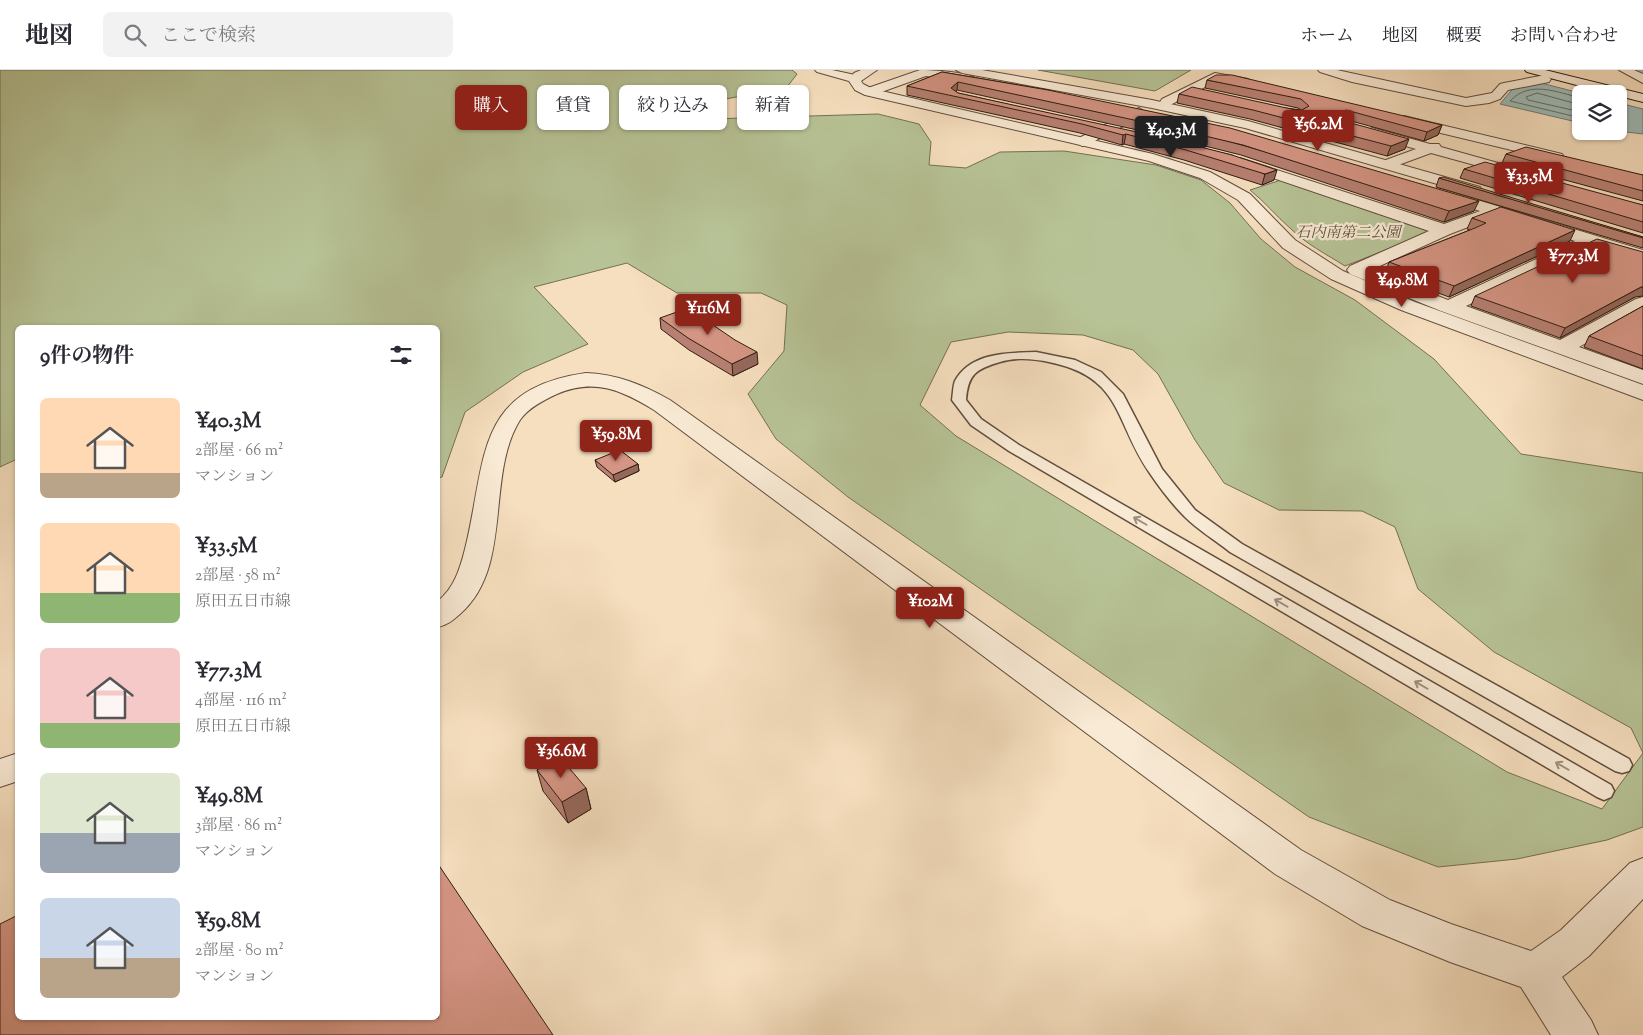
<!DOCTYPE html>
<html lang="ja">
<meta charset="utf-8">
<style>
body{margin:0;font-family:"Sorts Mill Goudy","Noto Serif JP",serif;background:#f2f2f3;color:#2b2b33;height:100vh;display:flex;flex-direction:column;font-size:19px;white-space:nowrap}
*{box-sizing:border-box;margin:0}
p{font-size:16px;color:#7c7c81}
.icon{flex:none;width:28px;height:28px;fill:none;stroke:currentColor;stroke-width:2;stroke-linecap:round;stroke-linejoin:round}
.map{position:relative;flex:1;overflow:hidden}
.side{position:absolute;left:15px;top:255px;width:425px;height:695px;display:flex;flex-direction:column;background:#fff;border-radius:8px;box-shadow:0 1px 4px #0004}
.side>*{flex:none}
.hud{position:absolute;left:455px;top:15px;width:475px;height:45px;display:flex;gap:10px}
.buttons{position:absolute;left:1572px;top:15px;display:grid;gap:10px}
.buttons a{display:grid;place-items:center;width:55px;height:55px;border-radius:8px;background:#fff;box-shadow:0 1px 4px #0004;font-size:25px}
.price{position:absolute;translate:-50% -42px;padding:0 11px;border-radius:5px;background:#8f2418;color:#fff;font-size:16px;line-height:32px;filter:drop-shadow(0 1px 2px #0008)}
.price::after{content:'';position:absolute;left:50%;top:30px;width:15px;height:11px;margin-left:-8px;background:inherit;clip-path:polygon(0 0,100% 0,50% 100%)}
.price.active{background:#222;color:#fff}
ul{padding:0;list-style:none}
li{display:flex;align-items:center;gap:15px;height:125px;padding:0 25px}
li span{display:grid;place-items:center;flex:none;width:140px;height:100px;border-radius:8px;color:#555}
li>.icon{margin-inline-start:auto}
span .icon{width:60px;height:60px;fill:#fffc;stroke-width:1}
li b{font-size:21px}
h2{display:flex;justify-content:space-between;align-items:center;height:60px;padding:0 25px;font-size:21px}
.pill{padding:0 18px;border-radius:8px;background:#fff;box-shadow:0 1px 4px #0004;font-size:18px;line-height:45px}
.pill.active{background:#8f2418;color:#fff}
header{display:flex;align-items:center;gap:30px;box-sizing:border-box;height:70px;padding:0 25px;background:#fff;border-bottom:1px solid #e1e1e2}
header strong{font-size:24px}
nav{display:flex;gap:28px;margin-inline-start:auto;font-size:18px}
.search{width:350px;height:45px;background:#f2f2f3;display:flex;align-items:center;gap:12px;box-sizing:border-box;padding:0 18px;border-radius:8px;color:#7c7c81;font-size:19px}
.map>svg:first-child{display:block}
</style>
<header>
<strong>地図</strong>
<div class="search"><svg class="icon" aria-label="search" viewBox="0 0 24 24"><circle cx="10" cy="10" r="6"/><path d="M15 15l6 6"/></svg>ここで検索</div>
<nav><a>ホーム</a><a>地図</a><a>概要</a><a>お問い合わせ</a></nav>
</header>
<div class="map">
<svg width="1643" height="965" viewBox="0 0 1643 965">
<rect width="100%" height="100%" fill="#f6dfbf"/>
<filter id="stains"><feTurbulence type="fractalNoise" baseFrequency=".004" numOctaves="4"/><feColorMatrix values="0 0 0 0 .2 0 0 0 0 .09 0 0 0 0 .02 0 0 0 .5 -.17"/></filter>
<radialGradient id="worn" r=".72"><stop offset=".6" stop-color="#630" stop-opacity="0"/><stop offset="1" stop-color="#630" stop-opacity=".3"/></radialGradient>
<path fill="#b7c396" stroke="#747054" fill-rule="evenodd" d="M 0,0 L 792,0 L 797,4 L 787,17 L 675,39 L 674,47 L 709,49 L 878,44 L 919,54 L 931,72 L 929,95 L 966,98 L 1000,82 L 1064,81 L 1156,95 L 1201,110 L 1230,133 L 1261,169 L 1295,197 L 1355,230 L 1434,289 L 1521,384 L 1643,403 L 1643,757 L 1607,770 L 1517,789 L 1438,797 L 1309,747 L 848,427 L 776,369 L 748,324 L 784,281 L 787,235 L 761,223 L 677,223 L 627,193 L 534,217 L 588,274 L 523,302 L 465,342 L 442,407 L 438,408 L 438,258 L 18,258 L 17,389 L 0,397 ZM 1008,262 L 1083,265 L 1133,280 L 1158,304 L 1195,370 L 1224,413 L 1279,440 L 1362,441 L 1395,457 L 1418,519 L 1494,582 L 1631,658 L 1643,683 L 1602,739 L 1507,702 L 956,366 L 920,335 L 951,272 Z
M 1038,0 L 1191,0 L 1155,21 Z
M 1284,109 L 1428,158 L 1431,162 L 1345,196 C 1326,184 1306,174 1290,158 C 1276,146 1265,132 1250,120 Z"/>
<path fill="#9ebbb8" stroke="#727c76" d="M 1537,12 L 1584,24 L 1581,24 L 1581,53 L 1500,34 L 1515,16 Z
M 1619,33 L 1643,39 L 1643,64 L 1618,61 Z"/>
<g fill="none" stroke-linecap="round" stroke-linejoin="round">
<path stroke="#686c65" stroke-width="1" d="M 1581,28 C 1556,22 1530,10 1510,31 L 1581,48
M 1581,35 L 1537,23 L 1526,27 L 1528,30 L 1581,42"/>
<path fill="#9ebbb8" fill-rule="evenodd" d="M 1629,0 L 1643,0 L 1643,8 L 1635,7 Z"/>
<defs>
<path id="service" d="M 1036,282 L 1075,290 L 1101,302 L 1123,324 L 1162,399 L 1195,440 L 1242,474 L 1629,689 L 1632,695 L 1629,701 L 1622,703 L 1615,701 L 1230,482 C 1215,470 1198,460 1185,447 C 1172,434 1159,417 1149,402 C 1114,351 1123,307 1049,292 C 1035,289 1015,287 1000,292 C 976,299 968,304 966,330 L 981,349 L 1019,375 L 1611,715 L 1614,721 L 1611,727 L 1604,730 L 1597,727 L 1009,381 L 971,355 L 952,330 C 953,324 953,316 955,311 C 971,282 1008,283 1036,282 Z"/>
<path id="minor" d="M 815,0 L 832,0 L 860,6 L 862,9 L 856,13 L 817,2 Z
M 920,0 C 932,0 970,2 978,10 L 972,14 L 926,6 L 873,25 L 865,25 L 863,22 L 865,19 Z
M 1318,0 L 1337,0 L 1466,28 L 1492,23 L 1500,14 L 1504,13 L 1545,5 L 1551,9 L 1549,12 L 1508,20 L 1500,29 L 1489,33 L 1466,36 L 1352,12 L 1320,2 Z
M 1619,0 L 1634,0 L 1643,4 L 1643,13 Z
M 1215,3 L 1248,9 L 1254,13 L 1248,17 L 1217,11 L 1170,35 L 1162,35 L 1160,32 L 1162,29 Z
M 1139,38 L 1145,42 L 1144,45 L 1087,75 L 1082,76 L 1075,72 L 1077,69 Z
M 1404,46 L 1562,84 L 1564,87 L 1562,90 L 1557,91 L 1399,53 L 1397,50 Z
M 1372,58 L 1430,74 L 1439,74 L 1441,77 L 1523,100 L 1525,103 L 1523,106 L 1518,107 L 1431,83 L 1393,97 L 1383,97 L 1381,94 L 1383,91 L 1416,79 L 1367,65 L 1365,62 Z
M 1240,88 L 1444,154 L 1480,141 L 1435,127 L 1433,124 L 1435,121 L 1441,119 L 1643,180 L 1643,191 L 1592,176 L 1466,236 L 1560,270 L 1636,229 L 1643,227 L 1643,241 L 1579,277 L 1643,300 L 1643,314 L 1441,241 L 1350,204 L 1347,200 L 1350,196 L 1429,161 L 1235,95 L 1233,92 L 1235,89 ZM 1497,146 L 1575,171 L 1448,230 L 1371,200 L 1450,164 Z"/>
<path id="tertiary" d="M 861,0 L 877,0 L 861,11 L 863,14 L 873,19 L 1153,84 L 1210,102 L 1250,124 L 1295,170 L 1343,201 L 1415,232 L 1643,315 L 1643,330 L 1401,240 L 1331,209 L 1283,178 L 1238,130 L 1200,108 L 1149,91 L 865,25 L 855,20 L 849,11 L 854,3 Z
M 956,0 L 982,0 L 1152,30 L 1248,51 L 1480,117 L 1482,120 L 1480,123 L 1468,123 L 1245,58 L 1152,38 L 962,3 Z
M 586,303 C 617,304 643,315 670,330 L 1301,780 L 1390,830 L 1451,854 L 1531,881 L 1561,860 L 1630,793 L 1643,788 L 1643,829 L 1589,886 L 1562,907 L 1591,950 L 1598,965 L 1551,965 L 1521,917 L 1450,892 L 1362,856 L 1275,804 L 654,340 C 621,320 595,308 557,324 C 544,330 528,338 520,350 C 485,406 514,497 460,544 C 452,551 447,555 438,557 L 438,531 C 454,518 460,499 465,479 C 487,391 473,319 586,303 Z
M 18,683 L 18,711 L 0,717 L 0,689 Z"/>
<path id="secondary" d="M 1525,0 L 1545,0 L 1643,24 L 1643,32 L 1619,26 L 1619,24 L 1611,24 L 1527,2 Z"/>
</defs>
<use href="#service" stroke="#624e3d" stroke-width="3"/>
<use href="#minor" stroke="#624e3d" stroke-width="2"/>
<use href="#tertiary" stroke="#624e3d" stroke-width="2"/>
<use href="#secondary" stroke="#311d12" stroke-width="2"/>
<use href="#service" fill="#f9ead5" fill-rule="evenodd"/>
<use href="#minor" fill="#f9ead5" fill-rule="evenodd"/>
<use href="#tertiary" fill="#f9ead5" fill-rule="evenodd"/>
<use href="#secondary" fill="#f9ead5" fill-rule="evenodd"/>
</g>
<path fill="#b78072" stroke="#311d12" d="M 942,2 L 1048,20 L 1474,141 L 1444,152 L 1241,85 L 1169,67 L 957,20 L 956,21 L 958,23 L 1232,85 L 1274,110 L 1262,115 L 1184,90 L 1124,74 L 1122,75 L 1080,63 L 907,25 L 907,16 Z
M 1207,10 L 1442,55 L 1438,65 L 1424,71 L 1344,49 L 1341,51 L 1405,79 L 1387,86 L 1250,49 L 1177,33 L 1179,24 L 1301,40 L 1298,38 L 1205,18 Z
M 1506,84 L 1643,105 L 1643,131 L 1502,93 Z
M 1464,99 L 1643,135 L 1643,163 L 1460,108 Z
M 1439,108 L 1643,167 L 1643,178 L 1436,117 Z
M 1472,148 L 1570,171 L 1449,227 L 1385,203 L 1389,192 L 1470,160 L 1467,159 Z
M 1475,226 L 1635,227 L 1560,268 L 1471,236 Z
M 1643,236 L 1643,299 L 1584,277 L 1589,266 Z
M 660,248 L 735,270 L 758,294 L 733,306 L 689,280 L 661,259 Z
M 595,390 L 638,394 L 639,401 L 615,412 L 597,397 Z
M 537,700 L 586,718 L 591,739 L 568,753 L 543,721 Z"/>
<path fill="#95685c" stroke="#311d12" d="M 958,12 L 957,20 L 951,26 L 951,18 Z
M 1346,40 L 1344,49 L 1334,55 L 1337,45 Z
M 1442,55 L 1438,65 L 1424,71 L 1427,62 Z
M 1126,64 L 1124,74 L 1122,75 L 1123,65 Z
M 1409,69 L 1405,79 L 1387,86 L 1391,76 Z
M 1277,100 L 1274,110 L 1262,115 L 1265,104 Z
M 1479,131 L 1474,141 L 1444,152 L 1449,141 Z
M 1575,160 L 1570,171 L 1449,227 L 1454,216 Z
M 1641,217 L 1643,217 L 1643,226 L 1635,227 L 1560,268 L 1565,258 Z
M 757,282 L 758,294 L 733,306 L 732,294 Z
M 638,394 L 639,401 L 615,412 L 613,405 Z
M 586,718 L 591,739 L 568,753 L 562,732 Z"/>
<path fill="#d59584" stroke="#311d12" d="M 942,2 L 1048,20 L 1230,58 L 1479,131 L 1449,141 L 1243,75 L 1171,58 L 958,12 L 951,18 L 958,23 L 1169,69 L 1232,85 L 1277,100 L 1265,104 L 1186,80 L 1126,64 L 1123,65 L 1082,54 L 907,16 Z
M 1216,5 L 1232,5 L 1442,55 L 1427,62 L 1346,40 L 1337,45 L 1340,50 L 1409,69 L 1391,76 L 1253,40 L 1179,24 L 1192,17 L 1300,41 L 1309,36 L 1301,29 L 1207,10 Z
M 1526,77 L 1643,105 L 1643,121 L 1506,84 Z
M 1485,92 L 1643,135 L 1643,152 L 1464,99 Z
M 1443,107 L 1643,167 L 1643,168 L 1439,108 Z
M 1501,137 L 1575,160 L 1454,216 L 1389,192 L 1475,158 L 1486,153 L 1472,148 Z
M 1597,169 L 1643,182 L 1643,217 L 1641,217 L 1565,258 L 1475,226 Z
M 1643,236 L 1643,286 L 1589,266 Z
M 688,238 L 735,270 L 757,282 L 732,294 L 688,268 L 660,248 Z
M 620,380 L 638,394 L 613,405 L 595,390 Z
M 560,687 L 586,718 L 562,732 L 537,700 Z
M 438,794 L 553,965 L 0,965 L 0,854 L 18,845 L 18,948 L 438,948 Z"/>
<defs><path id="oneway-shaft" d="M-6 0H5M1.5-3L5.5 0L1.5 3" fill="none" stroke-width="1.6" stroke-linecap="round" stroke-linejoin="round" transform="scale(1.25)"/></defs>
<g stroke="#9f8e7d">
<use href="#oneway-shaft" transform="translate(1140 451) rotate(-150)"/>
<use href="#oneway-shaft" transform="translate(1281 533) rotate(-150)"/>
<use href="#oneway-shaft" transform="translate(1421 615) rotate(-150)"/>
<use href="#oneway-shaft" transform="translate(1562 696) rotate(-150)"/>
</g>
<g text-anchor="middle" stroke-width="4.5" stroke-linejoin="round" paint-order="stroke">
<g font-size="15" font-style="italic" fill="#594f3a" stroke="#f9ead5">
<text x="1348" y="167">石内南第二公園</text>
</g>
</g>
<rect width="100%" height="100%" filter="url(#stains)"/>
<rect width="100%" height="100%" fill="url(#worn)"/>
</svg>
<div class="buttons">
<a><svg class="icon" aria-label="layers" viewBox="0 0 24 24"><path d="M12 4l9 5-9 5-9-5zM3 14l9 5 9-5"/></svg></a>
</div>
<b class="price" style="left:1318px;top:82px">¥56.2M</b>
<b class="price active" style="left:1171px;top:88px">¥40.3M</b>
<b class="price" style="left:1529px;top:134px">¥33.5M</b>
<b class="price" style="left:1573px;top:214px">¥77.3M</b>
<b class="price" style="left:1402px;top:238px">¥49.8M</b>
<b class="price" style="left:708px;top:266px">¥116M</b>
<b class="price" style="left:616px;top:392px">¥59.8M</b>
<b class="price" style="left:930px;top:559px">¥102M</b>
<b class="price" style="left:561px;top:709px">¥36.6M</b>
<div class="hud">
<a class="pill active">購入</a>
<a class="pill">賃貸</a>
<a class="pill">絞り込み</a>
<a class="pill">新着</a>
</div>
<section class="side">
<h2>9件の物件<svg class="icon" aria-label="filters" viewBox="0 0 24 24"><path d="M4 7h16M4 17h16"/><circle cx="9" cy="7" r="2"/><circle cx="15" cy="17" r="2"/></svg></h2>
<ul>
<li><span style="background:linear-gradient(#ffd9b3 75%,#b9a48a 0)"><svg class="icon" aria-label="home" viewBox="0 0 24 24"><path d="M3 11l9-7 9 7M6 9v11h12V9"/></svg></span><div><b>¥40.3M</b><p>2部屋 · 66 m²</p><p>マンション</p></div></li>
<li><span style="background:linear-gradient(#ffd9b3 70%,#8fb573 0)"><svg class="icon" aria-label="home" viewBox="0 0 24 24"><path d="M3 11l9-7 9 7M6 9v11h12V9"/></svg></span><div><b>¥33.5M</b><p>2部屋 · 58 m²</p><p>原田五日市線</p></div></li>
<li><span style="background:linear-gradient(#f6c9c9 75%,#8fb573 0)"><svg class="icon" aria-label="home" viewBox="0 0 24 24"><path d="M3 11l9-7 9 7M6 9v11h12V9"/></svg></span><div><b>¥77.3M</b><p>4部屋 · 116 m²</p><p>原田五日市線</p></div></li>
<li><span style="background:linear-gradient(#dfe7d0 60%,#9aa5b1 0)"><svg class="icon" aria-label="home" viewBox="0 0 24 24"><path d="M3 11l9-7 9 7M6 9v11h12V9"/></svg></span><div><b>¥49.8M</b><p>3部屋 · 86 m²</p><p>マンション</p></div></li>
<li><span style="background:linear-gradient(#c9d6e8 60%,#b9a48a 0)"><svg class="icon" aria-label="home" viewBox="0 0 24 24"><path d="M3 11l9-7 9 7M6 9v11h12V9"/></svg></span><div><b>¥59.8M</b><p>2部屋 · 80 m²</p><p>マンション</p></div></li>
</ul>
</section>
</div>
